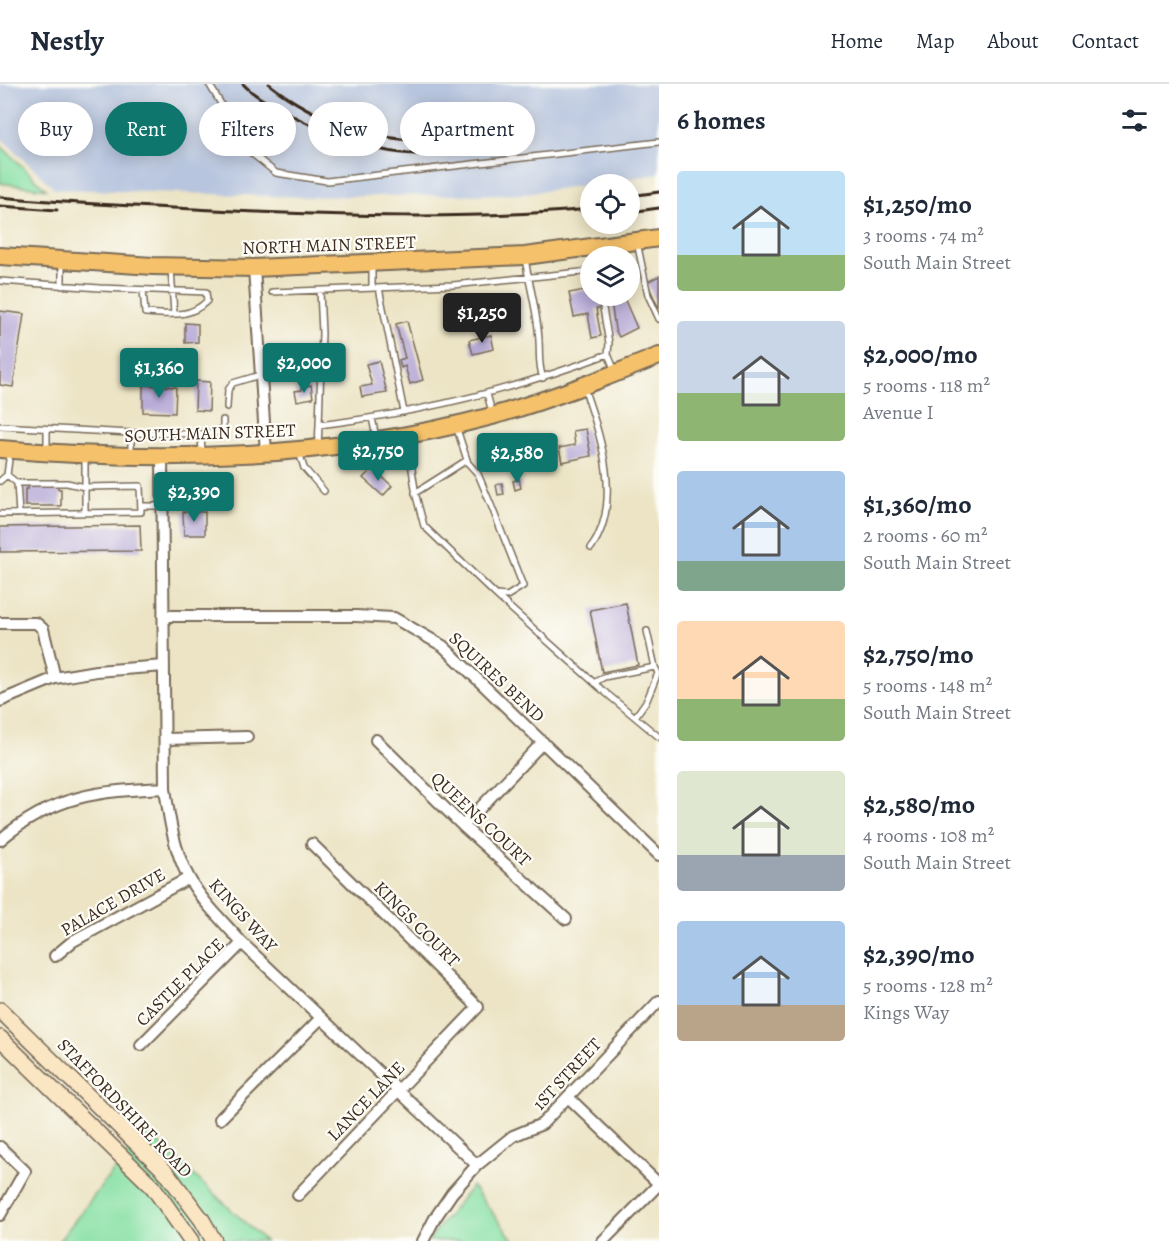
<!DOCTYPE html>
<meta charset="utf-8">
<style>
body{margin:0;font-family:Alegreya,serif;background:#f2f2f3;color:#1f2937;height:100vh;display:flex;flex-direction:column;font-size:22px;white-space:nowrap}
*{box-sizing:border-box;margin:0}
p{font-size:20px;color:#747a83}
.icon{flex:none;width:33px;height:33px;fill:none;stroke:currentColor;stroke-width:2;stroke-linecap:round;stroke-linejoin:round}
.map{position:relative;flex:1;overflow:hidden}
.panel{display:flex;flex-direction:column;background:#fff;width:510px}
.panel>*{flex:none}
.hud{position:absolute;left:18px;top:18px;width:550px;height:54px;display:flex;gap:12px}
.fabs{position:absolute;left:580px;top:90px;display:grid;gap:12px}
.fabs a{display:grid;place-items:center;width:60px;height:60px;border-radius:50%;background:#fff;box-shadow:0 3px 15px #0003;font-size:30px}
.price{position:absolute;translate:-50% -51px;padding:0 14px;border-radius:6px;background:#0f766e;color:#fff;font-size:20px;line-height:39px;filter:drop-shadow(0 2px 3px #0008)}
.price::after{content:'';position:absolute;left:50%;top:36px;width:18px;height:14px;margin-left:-9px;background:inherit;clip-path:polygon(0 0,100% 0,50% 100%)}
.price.on{background:#222;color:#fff}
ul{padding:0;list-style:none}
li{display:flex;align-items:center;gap:18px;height:150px;padding:0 18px}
li span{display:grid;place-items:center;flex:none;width:168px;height:120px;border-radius:6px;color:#555}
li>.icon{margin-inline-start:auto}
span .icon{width:72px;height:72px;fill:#fffc;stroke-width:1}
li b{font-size:26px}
h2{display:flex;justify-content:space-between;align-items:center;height:72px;padding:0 18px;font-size:26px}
.tag{padding:0 21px;border-radius:27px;background:#fff;box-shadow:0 3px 15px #0003;font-size:21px;line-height:54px}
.tag.on{background:#0f766e;color:#fff}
header{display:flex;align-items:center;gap:36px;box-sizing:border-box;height:84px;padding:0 30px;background:#fff;border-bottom:2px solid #e0e1e3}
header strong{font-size:28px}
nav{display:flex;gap:33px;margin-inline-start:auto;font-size:21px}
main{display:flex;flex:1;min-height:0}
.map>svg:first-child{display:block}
</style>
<header>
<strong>Nestly</strong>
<nav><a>Home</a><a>Map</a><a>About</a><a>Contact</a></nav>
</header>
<main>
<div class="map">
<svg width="659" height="1157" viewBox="0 0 659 1157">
<rect width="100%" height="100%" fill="#fdfcf7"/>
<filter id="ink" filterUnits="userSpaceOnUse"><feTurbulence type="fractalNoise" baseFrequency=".0167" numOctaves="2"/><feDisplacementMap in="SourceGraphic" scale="12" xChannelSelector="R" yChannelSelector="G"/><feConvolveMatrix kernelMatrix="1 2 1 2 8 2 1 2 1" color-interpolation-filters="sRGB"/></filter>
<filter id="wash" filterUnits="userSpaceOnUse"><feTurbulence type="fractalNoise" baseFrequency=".008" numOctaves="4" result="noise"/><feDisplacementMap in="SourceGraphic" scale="24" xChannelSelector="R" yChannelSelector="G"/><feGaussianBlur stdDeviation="1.35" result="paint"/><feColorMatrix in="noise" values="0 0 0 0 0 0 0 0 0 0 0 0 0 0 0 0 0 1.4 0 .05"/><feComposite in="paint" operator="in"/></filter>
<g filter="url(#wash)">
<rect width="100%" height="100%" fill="#ece4c5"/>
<path fill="#b7c5de" d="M 0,0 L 659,0 L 659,90 L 523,110 L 304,113 L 55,105 L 0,53 Z"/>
<path fill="#87e0a4" stroke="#618561" stroke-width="1.5" d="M 0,61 L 46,105 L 0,99 Z
M 145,1046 L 265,1157 L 59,1157 Z
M 472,1102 L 514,1157 L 429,1157 L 431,1153 Z"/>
<g id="blocks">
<path fill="#b6a9d6" d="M 659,192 L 659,225 L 647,198 Z
M 591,205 L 591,212 L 604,212 L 606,223 L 596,225 L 601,252 L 592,254 L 588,230 L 574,233 L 569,209 Z
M 623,212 L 637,244 L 619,253 L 615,245 L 611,217 Z
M 0,227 L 24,230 L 13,303 L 0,301 Z
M 407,237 L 423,296 L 410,300 L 405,282 L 401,284 L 399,276 L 405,274 L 396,240 Z
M 185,239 L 198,240 L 198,258 L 185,259 Z
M 491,251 L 494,265 L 473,270 L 469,256 Z
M 379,277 L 387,309 L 362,313 L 360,303 L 372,301 L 366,280 Z
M 196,297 L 210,298 L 209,327 L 195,326 Z
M 143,301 L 176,303 L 175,329 L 143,328 Z
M 311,301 L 313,314 L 297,317 L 295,307 L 302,306 L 302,303 Z
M 586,345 L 591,372 L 562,378 L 559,364 L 575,361 L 573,347 Z
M 511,362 L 516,380 L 495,386 L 490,368 Z
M 373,384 L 392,402 L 383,412 L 363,394 Z
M 519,395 L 521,404 L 515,406 L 513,397 Z
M 502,399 L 504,410 L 498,411 L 496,401 Z
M 207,400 L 207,418 L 186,418 L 186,401 Z
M 58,401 L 58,405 L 61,405 L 61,422 L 25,422 L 25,405 L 28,405 L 28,402 Z
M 183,428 L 205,428 L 205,451 L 184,451 Z
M 140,441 L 141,467 L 0,468 L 0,443 Z
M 626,519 L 638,581 L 602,588 L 590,526 Z"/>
</g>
</g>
<g filter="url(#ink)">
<use href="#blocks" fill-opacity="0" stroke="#796b58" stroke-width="1.5"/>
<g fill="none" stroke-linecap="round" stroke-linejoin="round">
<defs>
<path id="service" d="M 209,0 L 250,68 L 276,89 L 327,97 L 659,58
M 637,158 L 648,211 L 659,235
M 525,174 C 529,201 538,229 539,257 C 540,270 538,281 543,294
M 372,182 L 372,204
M 171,184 L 174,230
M 0,197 L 100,204 L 206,208 L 207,217 C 189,235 169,230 145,229 L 143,206
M 62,202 L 62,180
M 379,204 L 404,328
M 272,208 L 453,201 L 591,187
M 603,224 L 609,259 L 608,270
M 584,304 C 601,351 623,420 591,464
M 487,310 L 492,328
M 227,323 L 228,306 L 233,299 L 260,291
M 372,334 L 376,353
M 319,341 L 322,249 L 320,207
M 0,342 L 131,349 L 201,350 L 218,348 L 223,343 L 223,336
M 131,349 L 131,368
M 201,350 L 202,369
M 407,352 L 416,412 L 424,442 L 496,511 L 507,512 L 523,502 L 491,421 L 478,390 L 468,379 L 456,342
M 318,363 L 319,341 C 418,329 514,306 608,270 L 615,287
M 47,364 L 47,345
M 299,368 L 304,384 L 324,407
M 85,373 L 85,428
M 0,397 L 7,391 L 10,368
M 17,399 L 19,430
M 415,409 L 467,376
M 141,422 L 162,422
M 0,430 L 141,428 L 140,402 L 85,403 L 67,399 L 17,399 L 7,391
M 497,512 L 600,604 L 659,653
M 647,547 L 655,583
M 594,599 L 604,593 L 655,583 L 658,589 L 647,616 L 635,633"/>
<path id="minor" d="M 254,184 L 266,369
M 162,373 L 165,704 C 169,734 174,767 189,794 C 202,818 224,838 242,859 L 477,1081
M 163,532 L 356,532 L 394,534 L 443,562 L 659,771
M 0,539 L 36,539 L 43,545 L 55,594
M 0,617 L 55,594 L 96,587 L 164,582
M 165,655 L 247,653
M 376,656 L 463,742 L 566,835
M 463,742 L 543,658
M 0,756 C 54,711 97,707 165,704
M 55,872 L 73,857 L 189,794
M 141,961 L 242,859
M 568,1013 L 659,1100 L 603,1157
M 220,1035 L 321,934
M 0,1063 L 25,1087 L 0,1131
M 298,1111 L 478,923 L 312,760
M 423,1157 L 435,1134 L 452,1109 L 477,1081 L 513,1052 L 542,1040 L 659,917"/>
<path id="secondary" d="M 0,926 L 166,1088 L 202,1136 L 214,1157
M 0,954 L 153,1103 L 191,1157"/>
<path id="trunk" d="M 0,172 L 153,182 L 254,184 L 525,172 L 659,154
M 0,365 C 165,379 331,375 492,332 C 549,316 604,294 659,272"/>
</defs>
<use href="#service" stroke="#796b58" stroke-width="8"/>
<use href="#minor" stroke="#796b58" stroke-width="14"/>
<use href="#secondary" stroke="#796b58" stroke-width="18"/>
<use href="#trunk" stroke="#796b58" stroke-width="20"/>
<use href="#service" stroke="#fff" stroke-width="5"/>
<use href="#minor" stroke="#fff" stroke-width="10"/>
<use href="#secondary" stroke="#fbe6c4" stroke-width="15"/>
<use href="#trunk" stroke="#f5c16b" stroke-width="16"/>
<path stroke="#3b2a1e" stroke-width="3" d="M 243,0 C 257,15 276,22 293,32 C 320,46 348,58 378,65 C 424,76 474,67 520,63
M 269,0 C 314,36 379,59 437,57 C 464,56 492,52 519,49
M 630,112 L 659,108
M 0,113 C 71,120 142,122 214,126 C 340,132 465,136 591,125
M 0,122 L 57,126
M 630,128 L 659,124"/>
</g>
</g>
<g text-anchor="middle" stroke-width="4.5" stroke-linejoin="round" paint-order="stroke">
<g font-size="18" fill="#3b2a1e" stroke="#fdfcf7">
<text transform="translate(329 161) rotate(-2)" y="6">NORTH MAIN STREET</text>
<text transform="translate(210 349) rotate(-2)" y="6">SOUTH MAIN STREET</text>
<text transform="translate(497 593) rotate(43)" y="6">SQUIRES BEND</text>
<text transform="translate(481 735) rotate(43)" y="6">QUEENS COURT</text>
<text transform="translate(113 818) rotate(-30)" y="6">PALACE DRIVE</text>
<text transform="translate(243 831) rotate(48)" y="6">KINGS WAY</text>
<text transform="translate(417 840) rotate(45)" y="6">KINGS COURT</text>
<text transform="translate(180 898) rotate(-45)" y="6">CASTLE PLACE</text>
<text transform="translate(567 990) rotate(-47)" y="6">1ST STREET</text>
<text transform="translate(366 1017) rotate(-46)" y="6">LANCE LANE</text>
<text transform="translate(125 1024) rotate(46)" y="6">STAFFORDSHIRE ROAD</text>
</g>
</g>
</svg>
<div class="fabs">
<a><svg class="icon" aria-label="locate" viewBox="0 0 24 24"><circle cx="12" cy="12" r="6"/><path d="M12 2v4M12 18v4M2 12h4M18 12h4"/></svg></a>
<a><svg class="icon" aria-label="layers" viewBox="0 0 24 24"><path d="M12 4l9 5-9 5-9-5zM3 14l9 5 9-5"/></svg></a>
</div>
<b class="price on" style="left:482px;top:260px">$1,250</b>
<b class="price" style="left:304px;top:310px">$2,000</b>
<b class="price" style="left:159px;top:315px">$1,360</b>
<b class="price" style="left:378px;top:398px">$2,750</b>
<b class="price" style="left:517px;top:400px">$2,580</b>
<b class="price" style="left:194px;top:439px">$2,390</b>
<div class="hud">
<a class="tag">Buy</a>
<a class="tag on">Rent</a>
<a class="tag">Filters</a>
<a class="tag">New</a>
<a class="tag">Apartment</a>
</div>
</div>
<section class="panel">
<h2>6 homes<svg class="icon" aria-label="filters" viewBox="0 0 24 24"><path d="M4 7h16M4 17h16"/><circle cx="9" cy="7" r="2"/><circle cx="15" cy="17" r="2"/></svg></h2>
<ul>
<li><span style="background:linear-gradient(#bfe0f5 70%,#8fb573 0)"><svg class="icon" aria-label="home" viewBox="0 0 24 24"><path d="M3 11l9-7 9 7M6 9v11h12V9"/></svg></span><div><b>$1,250/mo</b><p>3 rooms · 74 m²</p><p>South Main Street</p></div></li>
<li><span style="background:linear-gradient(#c9d6e8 60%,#8fb573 0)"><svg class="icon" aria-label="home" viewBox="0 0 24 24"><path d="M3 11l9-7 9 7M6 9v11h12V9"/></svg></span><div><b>$2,000/mo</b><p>5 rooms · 118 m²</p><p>Avenue I</p></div></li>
<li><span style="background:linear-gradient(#a9c7e8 75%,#7fa58c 0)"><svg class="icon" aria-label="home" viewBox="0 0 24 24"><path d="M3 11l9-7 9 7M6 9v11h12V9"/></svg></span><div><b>$1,360/mo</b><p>2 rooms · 60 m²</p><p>South Main Street</p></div></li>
<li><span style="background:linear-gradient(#ffd9b3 65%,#8fb573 0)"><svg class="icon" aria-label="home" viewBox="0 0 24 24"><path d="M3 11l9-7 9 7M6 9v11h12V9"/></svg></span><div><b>$2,750/mo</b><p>5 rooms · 148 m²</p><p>South Main Street</p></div></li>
<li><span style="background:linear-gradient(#dfe7d0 70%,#9aa5b1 0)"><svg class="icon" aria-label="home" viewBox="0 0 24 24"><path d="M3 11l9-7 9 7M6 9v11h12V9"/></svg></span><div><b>$2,580/mo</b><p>4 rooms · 108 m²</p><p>South Main Street</p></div></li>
<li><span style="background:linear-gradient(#a9c7e8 70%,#b9a48a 0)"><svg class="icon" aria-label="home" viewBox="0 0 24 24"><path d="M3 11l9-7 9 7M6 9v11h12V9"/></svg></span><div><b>$2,390/mo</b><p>5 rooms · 128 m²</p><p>Kings Way</p></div></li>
</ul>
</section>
</main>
